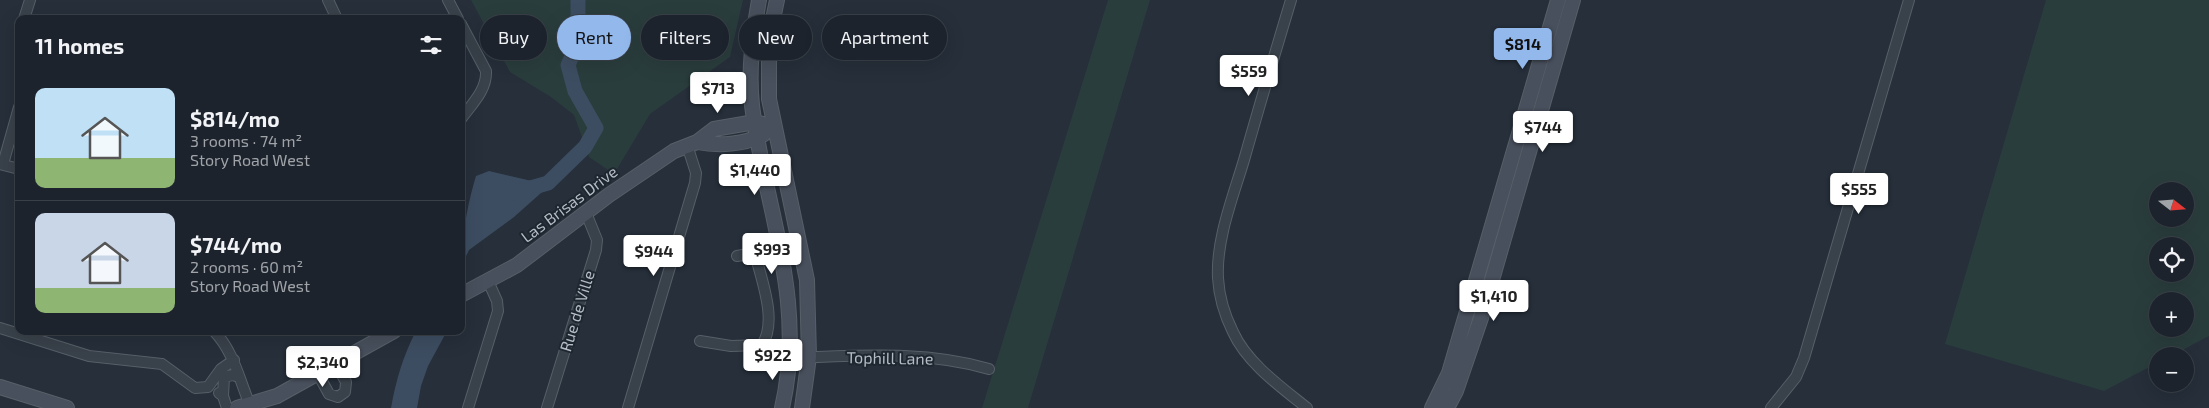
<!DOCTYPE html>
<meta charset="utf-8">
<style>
body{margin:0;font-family:"Exo 2",sans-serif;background:#292f38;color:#f1f3f6;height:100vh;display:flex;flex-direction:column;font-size:19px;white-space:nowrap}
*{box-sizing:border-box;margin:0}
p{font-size:16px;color:#a0a4a9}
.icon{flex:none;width:28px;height:28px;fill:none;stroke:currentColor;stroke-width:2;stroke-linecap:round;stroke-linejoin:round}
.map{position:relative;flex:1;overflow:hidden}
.details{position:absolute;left:15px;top:15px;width:450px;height:320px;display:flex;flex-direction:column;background:#1c232c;border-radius:10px;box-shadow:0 5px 20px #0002,0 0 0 1px #3a4048}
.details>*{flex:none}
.banner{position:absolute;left:480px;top:15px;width:475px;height:45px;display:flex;gap:10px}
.needle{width:32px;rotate:107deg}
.tools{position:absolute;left:2149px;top:182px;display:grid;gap:10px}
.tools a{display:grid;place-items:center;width:45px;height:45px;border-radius:50%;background:#1c232c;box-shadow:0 5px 20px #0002,0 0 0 1px #3a4048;font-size:25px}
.price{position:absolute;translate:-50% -42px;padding:0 11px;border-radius:5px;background:#fff;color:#222;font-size:16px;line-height:32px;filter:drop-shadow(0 1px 2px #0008)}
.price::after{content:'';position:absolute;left:50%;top:30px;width:15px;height:11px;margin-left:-8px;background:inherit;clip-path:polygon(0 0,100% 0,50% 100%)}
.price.active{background:#93b8ec;color:#111}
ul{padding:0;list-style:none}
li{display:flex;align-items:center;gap:15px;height:125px;padding:0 20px}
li+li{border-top:1px solid #3a4048}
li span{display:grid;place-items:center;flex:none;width:140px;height:100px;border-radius:10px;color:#555}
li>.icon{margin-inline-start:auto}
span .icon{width:60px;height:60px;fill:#fffc;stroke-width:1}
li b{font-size:21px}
h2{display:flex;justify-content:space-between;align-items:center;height:60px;padding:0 20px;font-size:21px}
.chip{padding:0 18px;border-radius:22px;background:#1c232c;box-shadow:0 5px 20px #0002,0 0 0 1px #3a4048;font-size:18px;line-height:45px}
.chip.active{background:#93b8ec;color:#111}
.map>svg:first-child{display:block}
</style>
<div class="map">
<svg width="2209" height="408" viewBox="0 0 2209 408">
<rect width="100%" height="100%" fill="#262f3a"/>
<path fill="#2a3d3d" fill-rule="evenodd" d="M 471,0 L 743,0 L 730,57 L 650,114 L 614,174 L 589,157 L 574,115 L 551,97 L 510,72 Z
M 1108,0 L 1150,0 L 1028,408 L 982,408 Z
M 2046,0 L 2209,0 L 2209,336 L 2171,356 L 2158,356 L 2157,363 L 2104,391 L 1945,344 ZM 2158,191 L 2185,191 L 2185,219 L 2158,219 ZM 2185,246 L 2185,274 L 2158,274 L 2158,246 ZM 2158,301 L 2185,301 L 2185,329 L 2158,329 Z"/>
<path fill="#3d4d61" d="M 561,162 L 568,169 L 514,217 L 469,250 L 461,266 C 461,239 468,202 476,176 L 489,171 L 532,181 L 531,195 Z
M 416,331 L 447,331 L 428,366 L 421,386 L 417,408 L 391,408 C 396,380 403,356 416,331 Z"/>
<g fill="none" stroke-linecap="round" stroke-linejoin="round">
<path stroke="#3d4d61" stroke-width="15" d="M 513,193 L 548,183 L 585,147 L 596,128 L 575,91 L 568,65 L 578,43 L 578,0"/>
<defs>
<path id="street" d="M 328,0 L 337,19
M 448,0 L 458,19
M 1291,0 C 1275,53 1259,107 1244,160 C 1233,197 1216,239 1218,278 C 1219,296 1225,316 1233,332 C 1247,363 1281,387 1307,408
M 24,19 L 30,0
M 461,24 L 486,71 C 487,90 472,104 461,119
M 0,164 L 19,169
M 3,164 L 19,107
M 737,256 L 782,248
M 0,328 L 89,356 L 162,364 L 195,388 L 208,387 L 221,369 L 234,360
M 214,331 C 234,352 239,379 250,405
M 700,341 L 731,346 L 762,345 C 778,320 761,280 755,253
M 790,358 C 857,356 924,350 989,369
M 318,374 L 329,394 L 338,397 L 345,392 L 346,382 L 336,364
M 219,393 L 223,396 L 227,408
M 223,396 L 224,377 L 233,375 L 239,377
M 468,408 L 498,311 L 497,301 L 488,281
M 547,408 L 596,250 L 597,240 L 586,213
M 628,408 L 695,183 L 696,173 L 687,145
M 1771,408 L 1796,377 L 1804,358 L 1909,0"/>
<path id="secondary" d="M 759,0 C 753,35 748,69 752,105 C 765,210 807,299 782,408
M 777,0 L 769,38 L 769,99 L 807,280 L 809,357 L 802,408
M 697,142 C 718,146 745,145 764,134
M 461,295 L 517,265 L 609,195 L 674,151 L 697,142 L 714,129 L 755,122 L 763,124
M 0,387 L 67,408
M 237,408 L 277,396 L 394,331
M 1432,408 L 1449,373 L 1558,0
M 1447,408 L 1456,391 L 1481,318 L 1573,0"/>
</defs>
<use href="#street" stroke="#575f68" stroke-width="12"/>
<use href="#secondary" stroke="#575f68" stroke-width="16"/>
<use href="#street" stroke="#39414a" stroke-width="10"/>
<use href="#secondary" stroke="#48505d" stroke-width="14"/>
</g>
<g text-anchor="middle" stroke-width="4" stroke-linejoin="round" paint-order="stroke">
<g font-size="16" fill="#b5bcc6" stroke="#1e262f">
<text transform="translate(569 204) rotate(-37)" y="6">Las Brisas Drive</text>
<text transform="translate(577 311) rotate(-73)" y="6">Rue de Ville</text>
<text transform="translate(890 358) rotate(1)" y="6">Tophill Lane</text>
</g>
</g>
</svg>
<div class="tools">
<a><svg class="needle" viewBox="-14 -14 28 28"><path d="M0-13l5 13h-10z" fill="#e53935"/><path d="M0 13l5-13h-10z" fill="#a0a4a9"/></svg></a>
<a><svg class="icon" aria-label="locate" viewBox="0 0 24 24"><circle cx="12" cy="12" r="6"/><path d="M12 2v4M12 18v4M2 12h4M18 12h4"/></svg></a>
<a>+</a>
<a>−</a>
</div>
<b class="price active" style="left:1523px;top:70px">$814</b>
<b class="price" style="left:1249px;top:97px">$559</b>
<b class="price" style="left:718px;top:114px">$713</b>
<b class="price" style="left:1543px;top:153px">$744</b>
<b class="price" style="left:755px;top:196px">$1,440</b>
<b class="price" style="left:1859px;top:215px">$555</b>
<b class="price" style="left:772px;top:275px">$993</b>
<b class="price" style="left:654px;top:277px">$944</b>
<b class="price" style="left:1494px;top:322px">$1,410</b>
<b class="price" style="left:773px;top:381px">$922</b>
<b class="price" style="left:323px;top:388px">$2,340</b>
<div class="banner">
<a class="chip">Buy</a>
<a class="chip active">Rent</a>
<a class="chip">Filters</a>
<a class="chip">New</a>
<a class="chip">Apartment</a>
</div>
<section class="details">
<h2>11 homes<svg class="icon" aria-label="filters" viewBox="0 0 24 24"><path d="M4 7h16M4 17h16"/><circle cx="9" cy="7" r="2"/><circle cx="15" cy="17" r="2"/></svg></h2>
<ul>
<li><span style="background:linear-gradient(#bfe0f5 70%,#8fb573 0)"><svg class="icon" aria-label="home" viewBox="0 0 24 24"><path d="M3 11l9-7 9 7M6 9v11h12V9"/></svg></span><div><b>$814/mo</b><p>3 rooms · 74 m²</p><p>Story Road West</p></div></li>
<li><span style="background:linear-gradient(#c9d6e8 75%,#8fb573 0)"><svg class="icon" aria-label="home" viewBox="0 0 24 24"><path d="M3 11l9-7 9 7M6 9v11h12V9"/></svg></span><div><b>$744/mo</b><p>2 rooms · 60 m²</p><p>Story Road West</p></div></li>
</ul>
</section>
</div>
